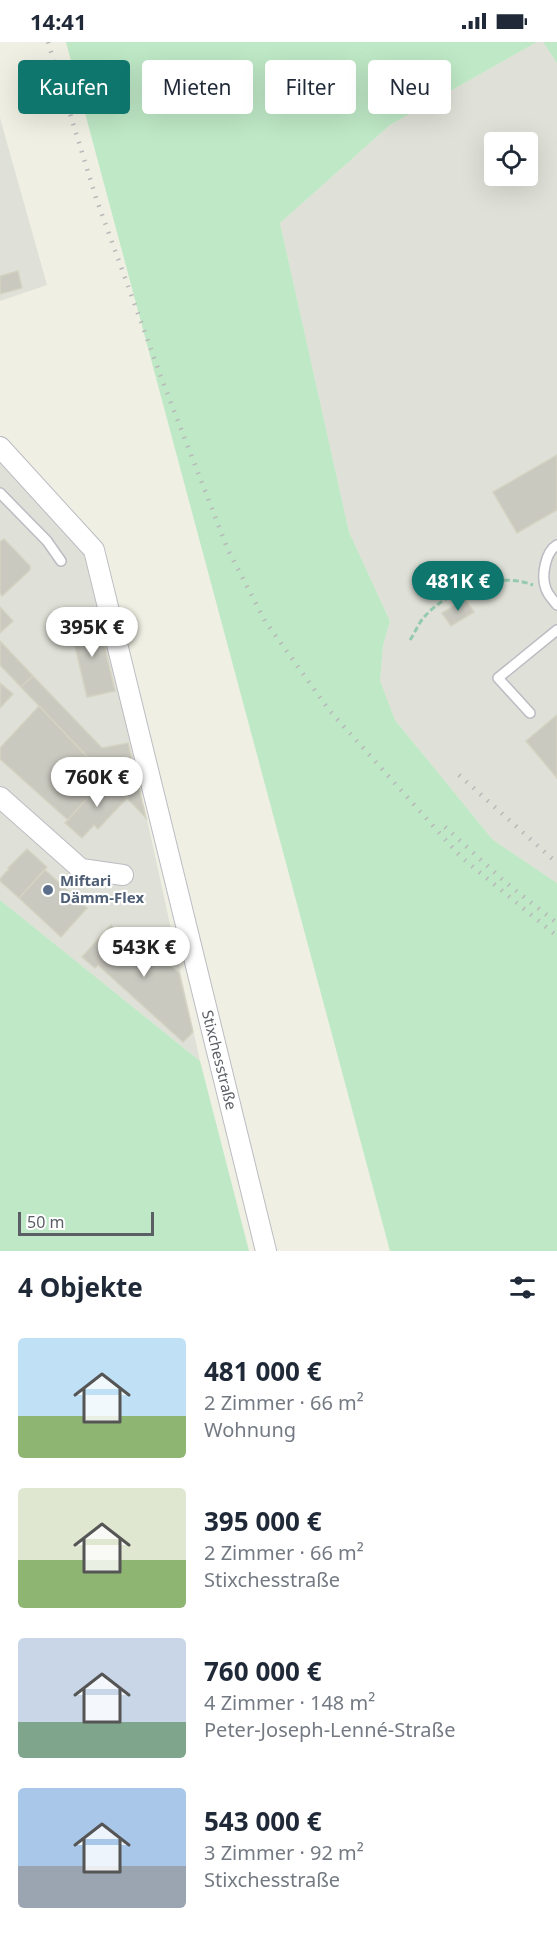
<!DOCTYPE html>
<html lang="de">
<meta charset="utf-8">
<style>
body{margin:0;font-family:"Noto Sans",sans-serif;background:#f2f2f3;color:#1f2937;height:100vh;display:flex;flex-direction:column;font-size:22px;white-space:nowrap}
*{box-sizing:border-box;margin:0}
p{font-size:20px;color:#747a83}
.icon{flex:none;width:33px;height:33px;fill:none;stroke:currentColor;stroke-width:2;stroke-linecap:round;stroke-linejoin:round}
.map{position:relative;height:1209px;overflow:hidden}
.sheet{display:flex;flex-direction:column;background:#fff;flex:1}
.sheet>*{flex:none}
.hud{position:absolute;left:18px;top:18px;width:522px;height:54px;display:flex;gap:12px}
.tools{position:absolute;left:484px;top:90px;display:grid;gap:12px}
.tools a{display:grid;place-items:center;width:54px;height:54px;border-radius:6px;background:#fff;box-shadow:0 6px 24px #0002;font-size:30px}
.scale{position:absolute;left:18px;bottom:15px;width:136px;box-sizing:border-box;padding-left:6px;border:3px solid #5b5e65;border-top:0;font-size:16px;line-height:21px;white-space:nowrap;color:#5b5e65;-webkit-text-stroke:4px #fff;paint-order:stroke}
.price{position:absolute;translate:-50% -51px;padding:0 14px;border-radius:21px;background:#fff;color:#222;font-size:20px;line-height:39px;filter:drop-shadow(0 2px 3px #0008)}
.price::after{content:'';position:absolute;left:50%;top:36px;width:18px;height:14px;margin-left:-9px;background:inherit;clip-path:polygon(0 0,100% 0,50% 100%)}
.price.active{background:#0f766e;color:#fff}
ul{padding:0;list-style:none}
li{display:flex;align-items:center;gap:18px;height:150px;padding:0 18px}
li span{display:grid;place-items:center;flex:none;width:168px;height:120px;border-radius:6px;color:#555}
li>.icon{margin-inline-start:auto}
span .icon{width:72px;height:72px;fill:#fffc;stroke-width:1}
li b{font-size:26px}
h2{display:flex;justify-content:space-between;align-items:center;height:72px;padding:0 18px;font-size:26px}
.pill{padding:0 21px;border-radius:6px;background:#fff;box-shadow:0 6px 24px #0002;font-size:21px;line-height:54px}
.pill.active{background:#0f766e;color:#fff}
.status{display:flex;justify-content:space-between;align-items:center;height:42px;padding:0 30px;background:#fff;direction:ltr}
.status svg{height:16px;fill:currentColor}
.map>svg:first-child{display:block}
</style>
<div class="status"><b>14:41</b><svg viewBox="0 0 49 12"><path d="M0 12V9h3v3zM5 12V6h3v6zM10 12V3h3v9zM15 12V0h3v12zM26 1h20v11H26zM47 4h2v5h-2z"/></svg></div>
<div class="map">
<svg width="557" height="1209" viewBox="0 0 557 1209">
<rect width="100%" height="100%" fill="#efefe3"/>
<path fill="#dfe0d7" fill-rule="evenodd" d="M 537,0 L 543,0 L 557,21 L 557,841 L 493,798 L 395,678 L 380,640 L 383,604 L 390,579 L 349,490 L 280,181 L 390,83 ZM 495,100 L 528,100 L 528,134 L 495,134 Z
M 0,76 L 47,243 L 0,259 Z
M 0,404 L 89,513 L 200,1019 L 0,858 Z"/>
<path fill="#bee8c6" d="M 66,0 L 537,0 L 390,83 L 280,181 L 349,490 L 390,579 L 383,604 L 380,639 L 395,678 L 493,798 L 557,841 L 557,1209 L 390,1209 Z
M 543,0 L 557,0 L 557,21 Z
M 0,858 L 200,1019 L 249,1209 L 0,1209 Z"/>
<path fill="#cac9c0" stroke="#d4d2c1" stroke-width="1.5" d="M 18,229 L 22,246 L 0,252 L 0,234 Z
M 557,413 L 557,468 L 517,491 L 493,450 Z
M 4,497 L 30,524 L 30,528 L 2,554 L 0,551 L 0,500 Z
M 465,557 L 474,570 L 451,584 L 442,571 Z
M 0,565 L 13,579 L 0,591 Z
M 98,577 L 115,649 L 87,655 L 70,583 Z
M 0,599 L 33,634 L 21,645 L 0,623 Z
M 33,634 L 102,706 L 128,701 L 146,776 L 21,645 Z
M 0,641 L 13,652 L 0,666 Z
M 39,664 L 106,735 L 68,778 L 0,717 L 0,706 Z
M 557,673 L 557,736 L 526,699 Z
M 106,735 L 127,756 L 98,787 L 94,783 L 82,796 L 65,781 Z
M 27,807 L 47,825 L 19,856 L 0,839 L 0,837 L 9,827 L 8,826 Z
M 45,828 L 87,866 L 61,895 L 19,856 Z
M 111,883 L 124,894 L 130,888 L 179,931 L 193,990 L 183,1000 L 98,923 L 95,926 L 82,915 Z"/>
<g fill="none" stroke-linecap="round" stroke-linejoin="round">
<defs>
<path id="lane" d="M 0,451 L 47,499 L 61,519
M 557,503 C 545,510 541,535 546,547 C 548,553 554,559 557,563
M 530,671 L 498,636 L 557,588"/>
<path id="street" d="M 0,405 L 94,508 L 266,1209
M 0,755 L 81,827 L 123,833"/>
</defs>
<use href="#lane" stroke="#bbbcc3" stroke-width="12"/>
<use href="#street" stroke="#bbbcc3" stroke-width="22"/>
<path stroke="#96caae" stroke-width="3" stroke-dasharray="6 3" stroke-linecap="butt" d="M 410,598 C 415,591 419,580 425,574 C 450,547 498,529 533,543"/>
<use href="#lane" stroke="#fff" stroke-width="9"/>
<use href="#street" stroke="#fff" stroke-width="20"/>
<path stroke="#b8b9b9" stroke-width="4.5" stroke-dasharray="1.5 8" stroke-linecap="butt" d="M 48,0 L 96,156 L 164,343 L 228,508 L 265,579 L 329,668 L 461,815 L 557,894
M 459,733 L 557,821
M 445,785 L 505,840 L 557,881"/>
</g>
<circle fill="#5c6f8a" stroke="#fff" stroke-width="2" cx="48" cy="848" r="6"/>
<g text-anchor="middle" stroke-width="4.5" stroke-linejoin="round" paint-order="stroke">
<g font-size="15" font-weight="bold" fill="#4e5e75" stroke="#fff" text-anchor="start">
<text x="60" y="844">Miftari<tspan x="60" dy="17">Dämm-Flex</tspan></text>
</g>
<g font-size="15" fill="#5b5e65" stroke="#fff">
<text transform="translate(219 1018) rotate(76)" y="5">Stixchesstraße</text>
</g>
</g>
</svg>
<div class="tools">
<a><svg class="icon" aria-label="locate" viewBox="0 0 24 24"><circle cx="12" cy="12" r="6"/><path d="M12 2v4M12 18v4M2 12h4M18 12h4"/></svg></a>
</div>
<div class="scale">50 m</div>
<b class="price active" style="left:458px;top:570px">481K €</b>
<b class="price" style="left:92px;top:616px">395K €</b>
<b class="price" style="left:97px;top:766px">760K €</b>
<b class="price" style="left:144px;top:936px">543K €</b>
<div class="hud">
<a class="pill active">Kaufen</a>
<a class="pill">Mieten</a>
<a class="pill">Filter</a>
<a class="pill">Neu</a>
</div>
</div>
<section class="sheet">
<h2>4 Objekte<svg class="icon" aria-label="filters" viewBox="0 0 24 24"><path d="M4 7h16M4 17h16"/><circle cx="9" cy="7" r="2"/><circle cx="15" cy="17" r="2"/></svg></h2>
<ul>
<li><span style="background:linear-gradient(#bfe0f5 65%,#8fb573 0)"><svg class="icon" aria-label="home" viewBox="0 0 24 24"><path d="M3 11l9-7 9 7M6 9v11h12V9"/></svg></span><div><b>481 000 €</b><p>2 Zimmer · 66 m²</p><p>Wohnung</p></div></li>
<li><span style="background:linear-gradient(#dfe7d0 60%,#8fb573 0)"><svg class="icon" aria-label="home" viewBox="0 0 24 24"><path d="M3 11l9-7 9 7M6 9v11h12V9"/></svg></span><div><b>395 000 €</b><p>2 Zimmer · 66 m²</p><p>Stixchesstraße</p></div></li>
<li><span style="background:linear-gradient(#c9d6e8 70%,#7fa58c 0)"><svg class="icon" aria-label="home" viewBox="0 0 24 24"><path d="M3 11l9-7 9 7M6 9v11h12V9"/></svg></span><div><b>760 000 €</b><p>4 Zimmer · 148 m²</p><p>Peter-Joseph-Lenné-Straße</p></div></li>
<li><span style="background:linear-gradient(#a9c7e8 65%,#9aa5b1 0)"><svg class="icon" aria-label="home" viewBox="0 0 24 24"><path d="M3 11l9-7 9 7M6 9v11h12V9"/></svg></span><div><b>543 000 €</b><p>3 Zimmer · 92 m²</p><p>Stixchesstraße</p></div></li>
</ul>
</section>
